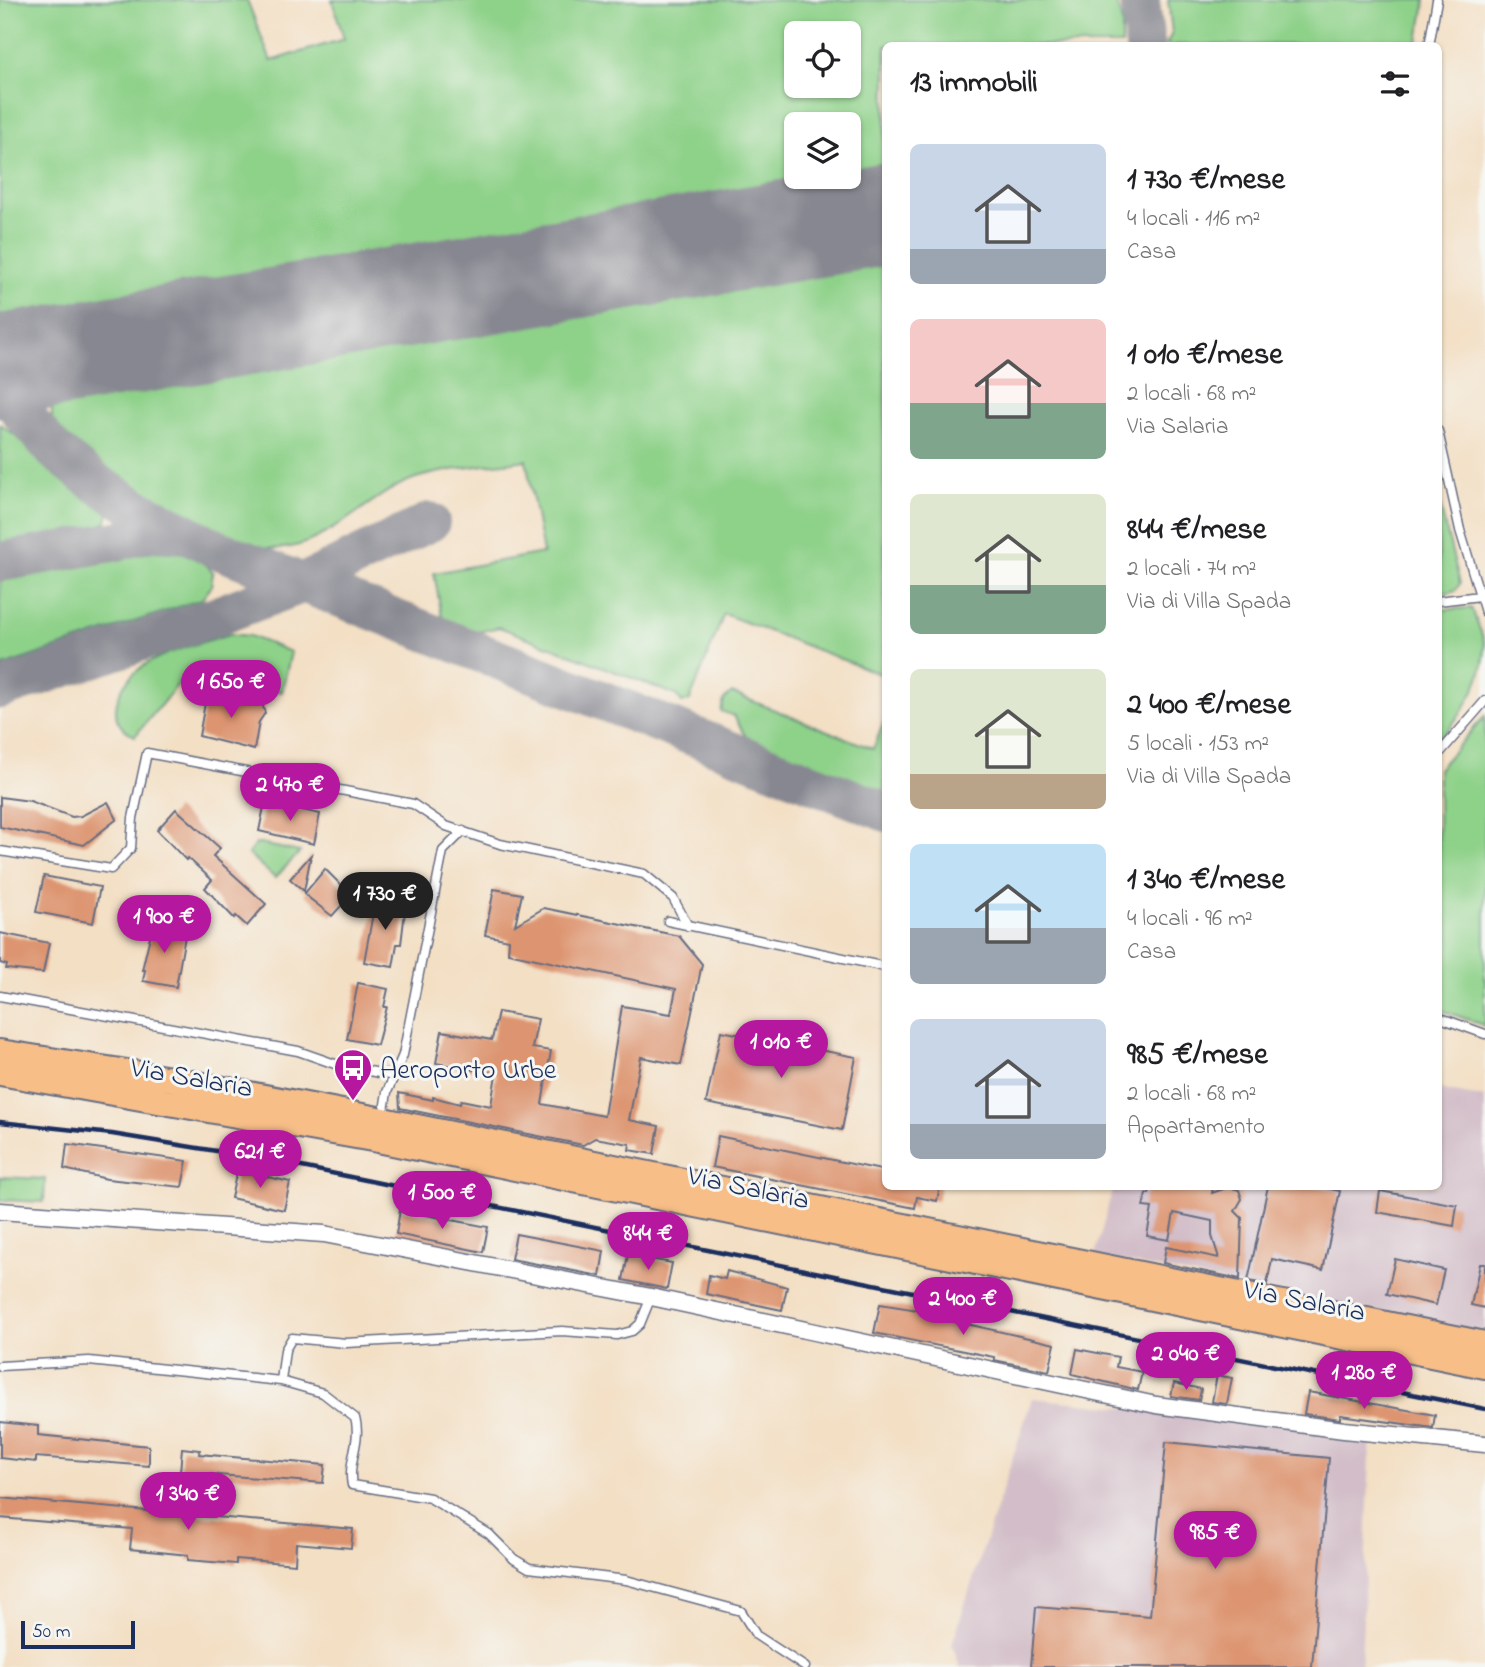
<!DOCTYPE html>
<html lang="it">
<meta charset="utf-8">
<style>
body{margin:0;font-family:"Indie Flower",sans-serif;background:#f2f2f2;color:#202124;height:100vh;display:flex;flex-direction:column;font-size:26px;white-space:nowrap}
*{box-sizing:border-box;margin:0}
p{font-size:23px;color:#757577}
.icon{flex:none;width:38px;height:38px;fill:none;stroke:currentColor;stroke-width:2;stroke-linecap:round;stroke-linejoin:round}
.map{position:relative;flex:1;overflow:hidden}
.details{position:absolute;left:882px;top:42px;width:560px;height:1148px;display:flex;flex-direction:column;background:#fff;border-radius:10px;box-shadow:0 2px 5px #0004}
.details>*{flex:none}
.tools{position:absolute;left:784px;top:21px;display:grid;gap:14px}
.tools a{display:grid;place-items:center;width:77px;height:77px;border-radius:10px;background:#fff;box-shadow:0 2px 5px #0004;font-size:35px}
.scale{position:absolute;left:21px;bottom:18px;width:114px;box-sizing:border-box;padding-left:7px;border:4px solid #1b2f5e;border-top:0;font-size:19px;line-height:24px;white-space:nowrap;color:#1b2f5e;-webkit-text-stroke:5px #f6f6f2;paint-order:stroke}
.price{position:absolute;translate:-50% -60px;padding:0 16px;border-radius:24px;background:#b5179e;color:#fff;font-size:23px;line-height:46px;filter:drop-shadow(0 2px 4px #0008)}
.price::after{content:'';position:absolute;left:50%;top:42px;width:21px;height:16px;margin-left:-10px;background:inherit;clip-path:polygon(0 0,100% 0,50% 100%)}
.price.selected{background:#222;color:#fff}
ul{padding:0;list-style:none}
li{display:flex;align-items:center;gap:21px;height:175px;padding:0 28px}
li span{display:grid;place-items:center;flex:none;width:196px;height:140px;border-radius:10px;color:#555}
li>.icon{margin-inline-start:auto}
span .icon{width:84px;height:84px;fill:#fffc;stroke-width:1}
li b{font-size:30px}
h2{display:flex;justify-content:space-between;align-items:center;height:84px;padding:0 28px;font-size:30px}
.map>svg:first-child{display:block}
</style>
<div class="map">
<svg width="1485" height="1667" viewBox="0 0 1485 1667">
<rect width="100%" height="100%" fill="#f6f6f2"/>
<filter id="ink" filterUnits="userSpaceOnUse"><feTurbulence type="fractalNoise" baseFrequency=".0143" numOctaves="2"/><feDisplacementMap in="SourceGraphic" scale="14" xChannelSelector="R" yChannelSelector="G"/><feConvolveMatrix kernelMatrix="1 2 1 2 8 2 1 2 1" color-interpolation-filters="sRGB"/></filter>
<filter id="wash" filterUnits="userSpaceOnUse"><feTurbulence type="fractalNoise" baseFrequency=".00686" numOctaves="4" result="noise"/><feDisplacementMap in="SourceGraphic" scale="28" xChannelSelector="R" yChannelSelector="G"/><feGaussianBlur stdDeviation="1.57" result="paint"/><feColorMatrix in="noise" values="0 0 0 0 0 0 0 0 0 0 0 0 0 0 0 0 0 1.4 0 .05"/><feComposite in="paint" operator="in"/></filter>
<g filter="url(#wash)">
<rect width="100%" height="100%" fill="#f3dfc4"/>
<path fill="#d2bdc8" d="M 1439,1089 L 1485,1098 L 1485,1333 L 1095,1256 L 1113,1187 L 1438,1186 Z
M 1032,1398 L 1371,1433 L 1361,1667 L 960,1667 L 952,1644 Z"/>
<path fill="#8ed189" stroke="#548074" stroke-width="2" fill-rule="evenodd" d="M 0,0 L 247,0 L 271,61 L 344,39 L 332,0 L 1116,0 L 1122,23 L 1122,45 L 886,46 L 885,173 L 0,327 ZM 796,33 L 849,33 L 849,86 L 796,86 ZM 796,124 L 849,124 L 849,177 L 796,177 Z
M 1168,0 L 1426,0 L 1417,45 L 1166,45 L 1172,33 Z
M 885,247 L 885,676 L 724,614 L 690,700 L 682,703 L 676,695 L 499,627 L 470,634 L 442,617 L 434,573 L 543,553 L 526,460 C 492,465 449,468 416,478 C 375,491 335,538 291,547 C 226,561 95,471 52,424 L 52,408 L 63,389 Z
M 0,424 L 104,501 L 109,514 L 106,522 L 95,528 L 0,546 Z
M 1438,498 L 1460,583 L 1456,590 L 1439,595 Z
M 176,546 L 199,557 L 213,572 L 211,587 L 202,599 L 0,667 L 0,577 Z
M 1471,608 C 1476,620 1482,632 1485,645 C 1485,682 1462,715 1439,740 L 1439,610 Z
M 230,634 L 250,636 L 291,652 L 282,692 L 189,671 L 135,736 C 120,728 113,720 117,702 C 129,655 191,647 230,634 Z
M 732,693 L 873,749 L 885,719 L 885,794 L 749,742 L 734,716 L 721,711 L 724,700 Z
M 1485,716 L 1485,1026 L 1439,1009 L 1438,769 Z
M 256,844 L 261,844 L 300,852 L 275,878 L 248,854 Z
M 0,1177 L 45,1179 L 44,1202 L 0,1200 Z"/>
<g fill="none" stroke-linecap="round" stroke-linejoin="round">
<path stroke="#878791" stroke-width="40" d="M 1140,0 L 1145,46
M 49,357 L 28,376 L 20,411 L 55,451 L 93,481 L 135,507 L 219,550 L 886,812
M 0,562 L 118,541 L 151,532 L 185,534
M 0,689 L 220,615 L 301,584 L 430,522"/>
<path stroke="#878791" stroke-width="103" d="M 0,366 L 886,214"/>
</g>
<g id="blocks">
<path fill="#dd9571" d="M 207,692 L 262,703 L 265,713 L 259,722 L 254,750 L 199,736 Z
M 0,797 L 30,801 L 72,817 L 81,816 L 108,802 L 117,819 L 84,845 L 0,827 Z
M 265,802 L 320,814 L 314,844 L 259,831 Z
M 176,809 L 220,848 L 213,856 L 266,904 L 247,926 L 236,916 L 234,918 L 205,888 L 212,880 L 188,858 L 186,860 L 157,830 Z
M 311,855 L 304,891 L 290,879 Z
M 325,869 L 351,895 L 332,916 L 304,894 Z
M 44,876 L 100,887 L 93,923 L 36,912 Z
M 494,889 L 522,894 L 515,925 L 544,908 L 679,936 L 702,964 L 681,1065 L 641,1057 L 629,1120 L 659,1126 L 654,1154 L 629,1150 L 630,1144 L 595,1138 L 583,1145 L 400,1108 L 399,1093 L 433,1100 L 433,1097 L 460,1104 L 461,1100 L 491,1106 L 496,1074 L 436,1063 L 442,1031 L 492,1040 L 498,1012 L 538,1019 L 532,1048 L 551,1051 L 542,1104 L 604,1116 L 622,1006 L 671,1014 L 676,989 L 508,953 L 509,940 L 485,935 Z
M 376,897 L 406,903 L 401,944 L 397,944 L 393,967 L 364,962 Z
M 153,924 L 186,930 L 176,987 L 143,981 L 145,970 L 142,970 Z
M 0,933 L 49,943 L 43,973 L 6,969 L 7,965 L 0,963 Z
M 358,983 L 388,989 L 384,1007 L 387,1007 L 377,1045 L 347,1039 Z
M 721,1031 L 856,1057 L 842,1130 L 706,1103 Z
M 718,1136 L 886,1171 L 886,1186 L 940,1186 L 937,1201 L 917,1197 L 915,1208 L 712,1167 Z
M 67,1144 L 187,1161 L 182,1187 L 107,1179 L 64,1169 Z
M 237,1170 L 290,1182 L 284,1210 L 231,1198 Z
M 1161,1186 L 1213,1186 L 1212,1193 L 1229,1187 L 1239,1190 L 1242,1199 L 1235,1211 L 1242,1218 L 1240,1279 L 1163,1263 L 1166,1247 L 1219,1258 L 1212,1236 L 1212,1221 L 1174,1213 L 1169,1240 L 1147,1236 L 1152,1208 L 1143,1207 L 1146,1194 L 1149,1194 L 1150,1187 Z
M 1268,1186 L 1316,1186 L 1340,1191 L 1323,1270 L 1272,1259 L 1267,1284 L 1248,1281 Z
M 1380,1191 L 1457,1205 L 1454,1226 L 1377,1212 Z
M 400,1210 L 488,1227 L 483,1252 L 396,1234 Z
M 516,1234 L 604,1251 L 600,1276 L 511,1259 Z
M 628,1255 L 672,1263 L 667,1289 L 623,1280 Z
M 1395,1259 L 1444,1270 L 1436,1305 L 1387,1294 Z
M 1480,1264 L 1485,1264 L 1485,1308 L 1471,1305 Z
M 727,1271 L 787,1287 L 782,1310 L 706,1294 L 709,1275 L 725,1279 Z
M 880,1304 L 950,1315 L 949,1320 L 1055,1344 L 1049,1371 L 994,1360 L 994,1357 L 874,1333 Z
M 1077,1349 L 1118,1357 L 1116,1367 L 1142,1372 L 1138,1390 L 1072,1374 Z
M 1217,1375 L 1232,1378 L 1227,1404 L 1212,1402 Z
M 1174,1383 L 1201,1389 L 1199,1400 L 1171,1396 Z
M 1308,1392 L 1435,1415 L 1433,1428 L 1340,1415 L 1340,1419 L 1304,1414 Z
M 0,1422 L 38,1426 L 38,1435 L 149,1446 L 149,1466 L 36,1457 L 36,1462 L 0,1458 Z
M 1166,1442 L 1329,1458 L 1312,1667 L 1031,1667 L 1036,1607 L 1150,1616 Z
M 182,1448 L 200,1450 L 199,1454 L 325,1465 L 323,1483 L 180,1472 Z
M 0,1498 L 353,1529 L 351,1548 L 296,1543 L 295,1564 L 236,1559 L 236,1564 L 188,1560 L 188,1555 L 130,1549 L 132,1529 L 0,1518 Z"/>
</g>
</g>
<g filter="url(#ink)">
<use href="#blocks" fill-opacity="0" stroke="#676d82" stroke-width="2"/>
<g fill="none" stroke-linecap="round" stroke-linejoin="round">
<defs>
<path id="lane" d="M 1429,46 L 1437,0
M 1438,431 L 1460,530 L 1485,612
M 1438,601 L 1480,596
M 1438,755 L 1485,701
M 0,851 L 111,869 L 131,848 L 133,818 L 147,753 L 413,804 L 446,826 L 500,844 L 644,874 L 673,898 L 688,926
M 668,921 L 886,967
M 0,996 L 298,1051 L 335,1064 L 394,1076 L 403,1055 L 443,851 L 463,831
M 1438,1017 L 1485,1034
M 383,1117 L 387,1092 L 394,1076
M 0,1366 L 89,1361 L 281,1381 L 323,1393 L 355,1418 C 362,1441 347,1462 352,1485 L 430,1498 L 489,1534 L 514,1559 L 529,1568 L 626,1580 L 741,1611 L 756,1635 L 805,1667
M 281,1381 L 285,1350 L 292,1338 L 346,1343 L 562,1331 L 617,1335 L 632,1331 L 640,1324 L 651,1297"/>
<path id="street" d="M 0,1211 L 324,1234 L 651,1297 L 1156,1405 L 1344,1430 L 1485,1444"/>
<path id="primary" d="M 0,1052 L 172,1079 L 383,1120 L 1485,1344
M 0,1073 L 378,1140 L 1485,1366"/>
</defs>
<use href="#lane" stroke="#676d82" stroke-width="11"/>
<use href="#street" stroke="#676d82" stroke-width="19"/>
<use href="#primary" stroke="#676d82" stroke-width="28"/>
<use href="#lane" stroke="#fff" stroke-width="8"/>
<use href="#street" stroke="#fff" stroke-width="16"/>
<use href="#primary" stroke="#f7be88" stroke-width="24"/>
<path stroke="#1b2f5e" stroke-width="4.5" d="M 0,1122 L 112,1134 L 253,1157 L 1485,1409"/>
</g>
</g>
<defs>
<symbol id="bus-pin" viewBox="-11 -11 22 30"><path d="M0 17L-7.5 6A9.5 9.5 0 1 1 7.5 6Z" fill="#b5179e" stroke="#f6f6f2"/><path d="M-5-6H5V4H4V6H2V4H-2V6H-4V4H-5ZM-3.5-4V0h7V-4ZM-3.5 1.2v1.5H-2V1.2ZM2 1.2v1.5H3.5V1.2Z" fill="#fff"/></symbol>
</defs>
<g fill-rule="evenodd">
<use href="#bus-pin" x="331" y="1046" width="44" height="60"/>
</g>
<g text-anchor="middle" stroke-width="6" stroke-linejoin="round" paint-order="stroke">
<g font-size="28" fill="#1b2f5e" stroke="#f6f6f2" text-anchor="start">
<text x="380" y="1078">Aeroporto Urbe</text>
</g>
<g font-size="28" fill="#1b2f5e" stroke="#f6f6f2">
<text transform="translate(192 1076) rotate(10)" y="10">Via Salaria</text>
<text transform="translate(749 1186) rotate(12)" y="10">Via Salaria</text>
<text transform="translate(1305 1299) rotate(11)" y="10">Via Salaria</text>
</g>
</g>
</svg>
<div class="tools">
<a><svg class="icon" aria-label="locate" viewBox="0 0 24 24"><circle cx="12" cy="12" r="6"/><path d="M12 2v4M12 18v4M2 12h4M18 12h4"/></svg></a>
<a><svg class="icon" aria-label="layers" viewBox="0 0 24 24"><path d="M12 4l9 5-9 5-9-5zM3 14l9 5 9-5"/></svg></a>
</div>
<div class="scale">50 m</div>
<b class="price" style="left:231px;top:720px">1 650 €</b>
<b class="price" style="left:290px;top:823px">2 470 €</b>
<b class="price selected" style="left:385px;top:932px">1 730 €</b>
<b class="price" style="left:164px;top:955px">1 900 €</b>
<b class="price" style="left:781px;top:1080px">1 010 €</b>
<b class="price" style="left:260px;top:1190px">621 €</b>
<b class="price" style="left:442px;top:1231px">1 500 €</b>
<b class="price" style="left:648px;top:1272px">844 €</b>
<b class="price" style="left:963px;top:1337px">2 400 €</b>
<b class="price" style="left:1186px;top:1392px">2 040 €</b>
<b class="price" style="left:1364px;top:1411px">1 280 €</b>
<b class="price" style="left:188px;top:1532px">1 340 €</b>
<b class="price" style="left:1215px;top:1571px">985 €</b>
<section class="details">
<h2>13 immobili<svg class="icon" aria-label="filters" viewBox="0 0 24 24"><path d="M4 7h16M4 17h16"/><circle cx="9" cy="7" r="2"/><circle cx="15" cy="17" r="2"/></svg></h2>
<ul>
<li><span style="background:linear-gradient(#c9d6e8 75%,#9aa5b1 0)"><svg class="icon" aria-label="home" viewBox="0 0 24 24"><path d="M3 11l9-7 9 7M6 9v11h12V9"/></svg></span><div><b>1 730 €/mese</b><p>4 locali · 116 m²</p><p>Casa</p></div></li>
<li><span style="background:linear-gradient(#f6c9c9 60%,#7fa58c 0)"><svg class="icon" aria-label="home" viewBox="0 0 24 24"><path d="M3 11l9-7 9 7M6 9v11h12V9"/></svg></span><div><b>1 010 €/mese</b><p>2 locali · 68 m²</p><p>Via Salaria</p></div></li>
<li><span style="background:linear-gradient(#dfe7d0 65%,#7fa58c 0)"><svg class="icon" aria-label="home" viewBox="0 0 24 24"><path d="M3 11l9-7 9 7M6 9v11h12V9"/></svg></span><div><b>844 €/mese</b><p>2 locali · 74 m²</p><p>Via di Villa Spada</p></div></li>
<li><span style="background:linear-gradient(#dfe7d0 75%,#b9a48a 0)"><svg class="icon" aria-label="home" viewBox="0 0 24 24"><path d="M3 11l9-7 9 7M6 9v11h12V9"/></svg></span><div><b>2 400 €/mese</b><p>5 locali · 153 m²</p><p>Via di Villa Spada</p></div></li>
<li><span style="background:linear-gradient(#bfe0f5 60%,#9aa5b1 0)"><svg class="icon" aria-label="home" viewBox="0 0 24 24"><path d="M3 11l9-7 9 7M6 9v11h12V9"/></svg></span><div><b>1 340 €/mese</b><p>4 locali · 96 m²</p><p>Casa</p></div></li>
<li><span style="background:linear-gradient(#c9d6e8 75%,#9aa5b1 0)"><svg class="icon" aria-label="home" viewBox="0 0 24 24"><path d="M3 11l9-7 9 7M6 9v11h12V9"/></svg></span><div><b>985 €/mese</b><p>2 locali · 68 m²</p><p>Appartamento</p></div></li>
</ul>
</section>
</div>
